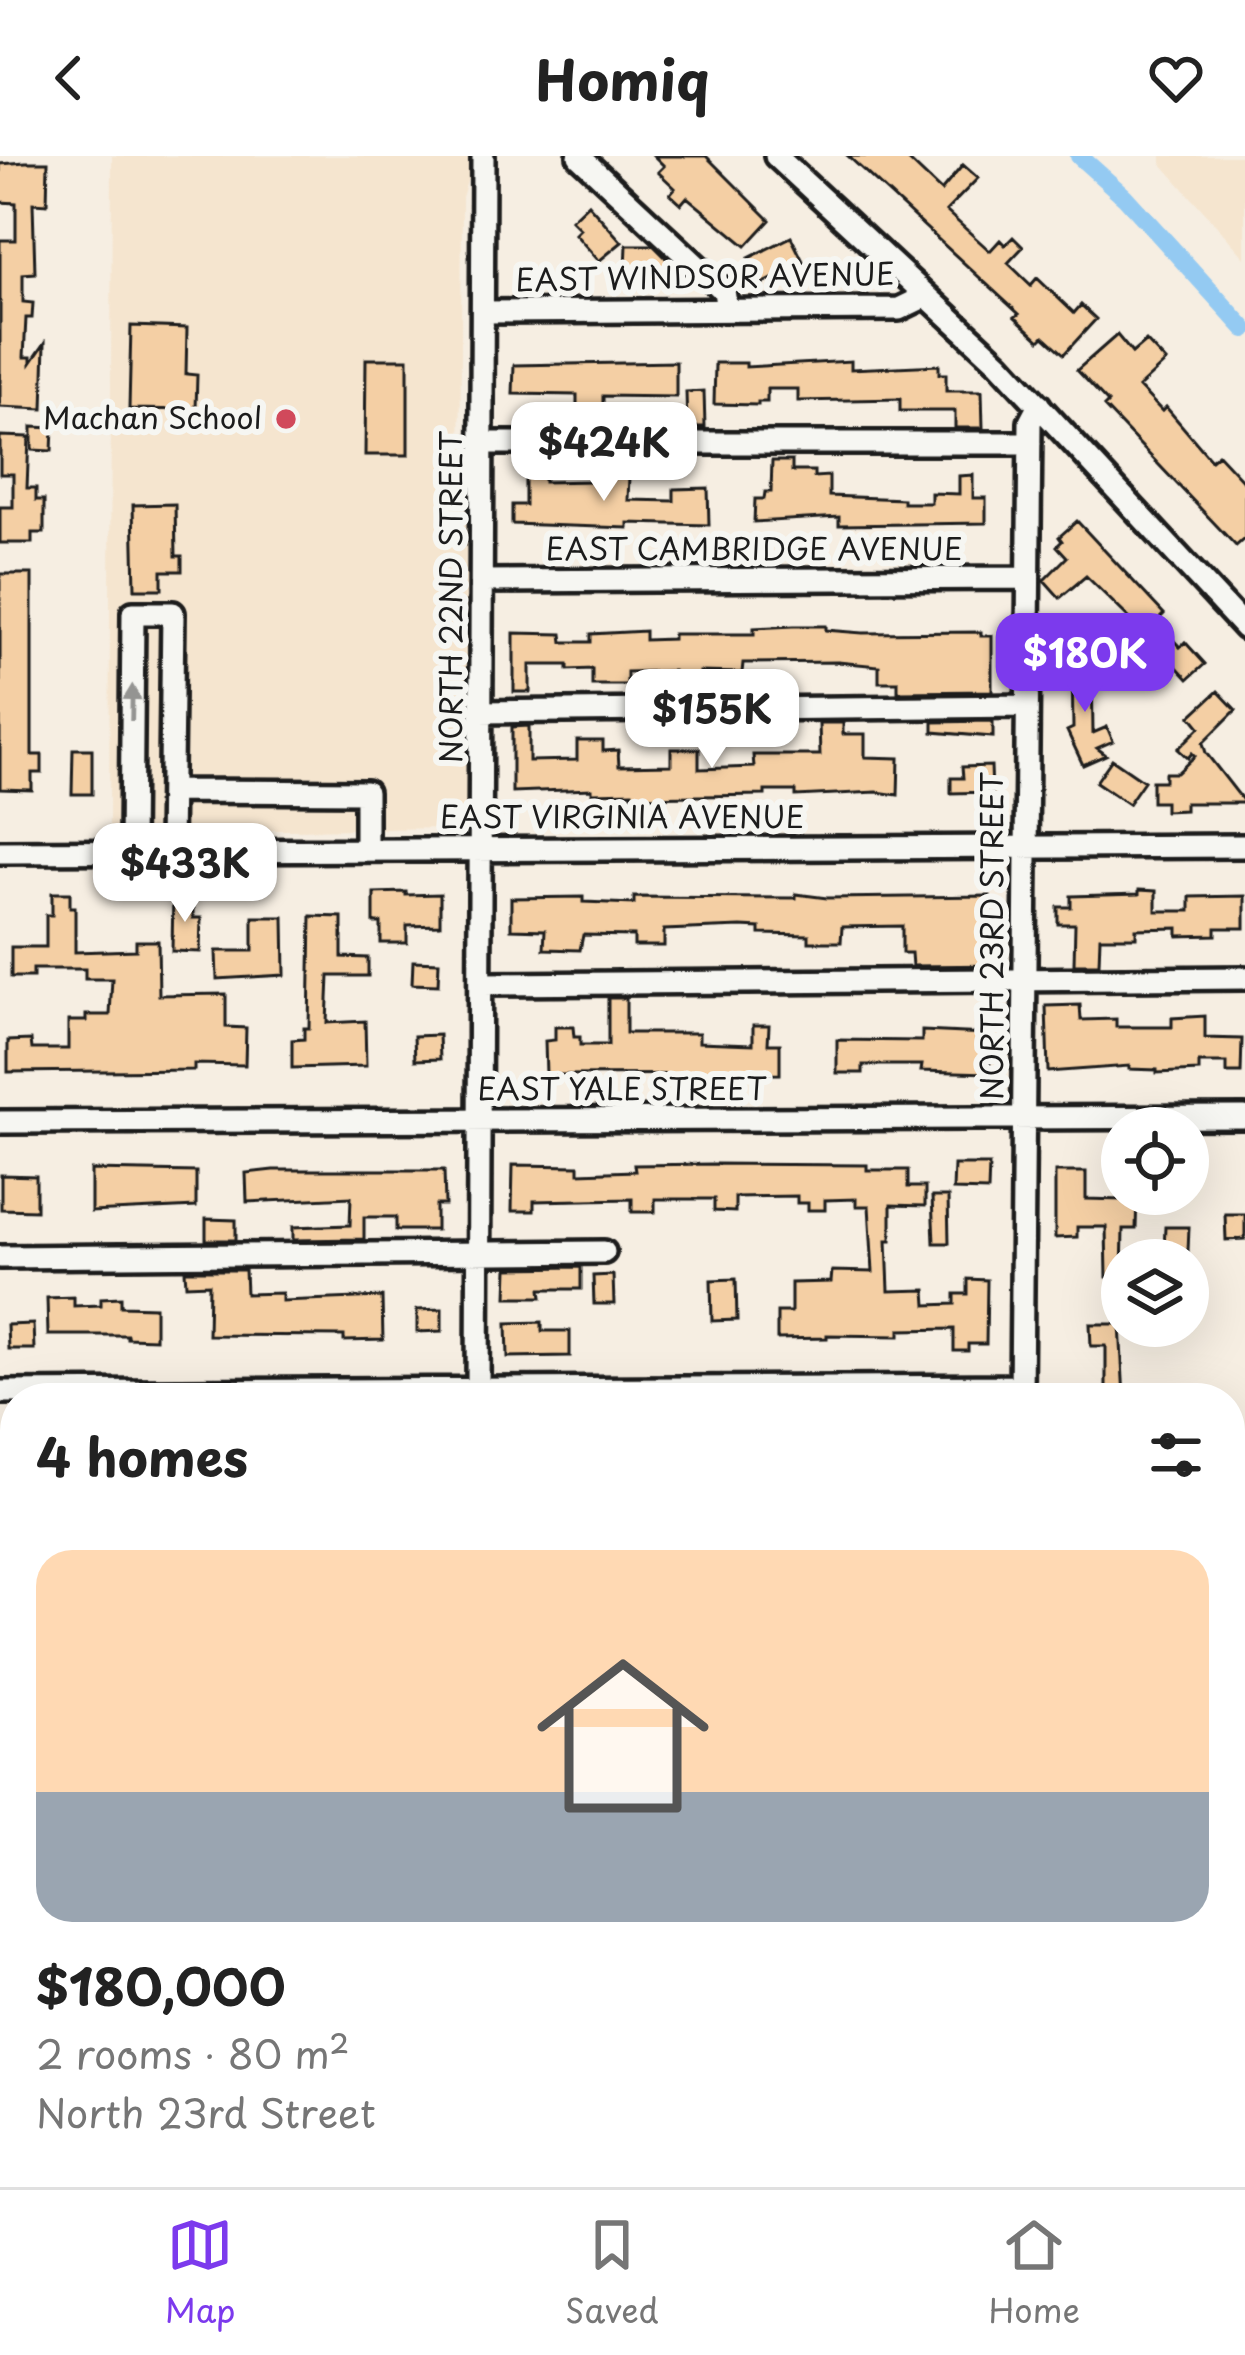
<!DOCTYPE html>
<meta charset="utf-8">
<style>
body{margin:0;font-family:"Playpen Sans",sans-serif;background:#f2f2f2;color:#222;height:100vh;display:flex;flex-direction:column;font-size:45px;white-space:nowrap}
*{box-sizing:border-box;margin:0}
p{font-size:39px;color:#767676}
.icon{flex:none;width:66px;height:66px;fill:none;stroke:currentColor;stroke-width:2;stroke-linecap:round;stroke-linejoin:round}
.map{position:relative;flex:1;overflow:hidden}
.panel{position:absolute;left:0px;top:1227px;width:1245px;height:804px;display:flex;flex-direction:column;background:#fff;border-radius:48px 48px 0 0;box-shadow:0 12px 48px #0002}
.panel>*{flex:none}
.fabs{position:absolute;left:1101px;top:951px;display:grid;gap:24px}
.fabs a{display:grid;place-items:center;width:108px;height:108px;border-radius:50%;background:#fff;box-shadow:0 12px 48px #0002;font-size:60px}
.price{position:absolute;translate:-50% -102px;padding:0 27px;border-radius:24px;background:#fff;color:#222;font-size:39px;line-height:78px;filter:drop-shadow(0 3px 6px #0008)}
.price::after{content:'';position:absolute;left:50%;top:72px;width:36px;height:27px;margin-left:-18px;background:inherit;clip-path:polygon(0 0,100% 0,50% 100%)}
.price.active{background:#7c3aed;color:#fff}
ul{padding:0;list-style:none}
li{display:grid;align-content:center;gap:24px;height:636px;padding:0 36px}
li span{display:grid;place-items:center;height:372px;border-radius:36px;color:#555}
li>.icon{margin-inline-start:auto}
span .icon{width:216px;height:216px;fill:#fffc;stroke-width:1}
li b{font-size:51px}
h2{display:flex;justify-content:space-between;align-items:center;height:144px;padding:0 36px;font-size:51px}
header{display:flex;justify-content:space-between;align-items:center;height:156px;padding:0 36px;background:#fff;font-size:54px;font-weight:700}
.tab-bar{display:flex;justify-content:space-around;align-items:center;height:168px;border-top:3px solid #e0e0e0;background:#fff;font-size:33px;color:#767676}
.tab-bar a{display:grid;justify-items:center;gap:6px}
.tab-bar .active{color:#7c3aed}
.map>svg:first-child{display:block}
</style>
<header><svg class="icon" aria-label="back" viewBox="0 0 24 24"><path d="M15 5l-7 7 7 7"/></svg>Homiq<svg class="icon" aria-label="heart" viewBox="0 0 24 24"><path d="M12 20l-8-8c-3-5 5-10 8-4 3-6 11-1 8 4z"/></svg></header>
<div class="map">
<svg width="1245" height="2031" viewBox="0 0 1245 2031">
<rect width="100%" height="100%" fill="#f6eee2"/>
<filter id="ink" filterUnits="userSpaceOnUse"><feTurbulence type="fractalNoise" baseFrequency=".00833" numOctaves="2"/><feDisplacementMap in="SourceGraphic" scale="24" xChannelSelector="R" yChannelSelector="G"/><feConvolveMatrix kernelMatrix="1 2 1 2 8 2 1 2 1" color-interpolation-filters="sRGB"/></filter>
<g filter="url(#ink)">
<path fill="#f5e5cf" d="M 112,0 L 470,0 L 470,16 L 462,41 L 460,343 L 470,369 L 469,655 L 466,667 L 458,672 L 109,676 Z
M 1161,0 L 1245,0 L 1245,102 L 1161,7 Z"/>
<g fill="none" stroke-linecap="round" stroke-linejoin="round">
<path stroke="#94caf2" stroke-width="18" d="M 1079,0 L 1125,41 L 1245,173"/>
</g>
<path fill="#f4cfa4" stroke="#1c1c1c" stroke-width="3" d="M 654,0 L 706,0 L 770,64 L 746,90 L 687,41 L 681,48 L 670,38 L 675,32 L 658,16 L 664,10 Z
M 848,0 L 904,0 L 941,35 L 963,9 L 978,22 L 946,55 L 990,95 L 1000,84 L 1005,89 L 1013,81 L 1023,91 L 1008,107 L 1031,129 L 1037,122 L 1074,157 L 1081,149 L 1096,163 L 1064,198 L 1044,180 L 1040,184 L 1015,161 L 1019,158 Z
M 26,6 L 48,6 L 47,48 L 33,47 L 35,117 L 23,118 L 23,146 L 33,147 L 32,162 L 26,162 L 24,201 L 31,201 L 31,207 L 45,187 L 43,253 L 0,251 L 0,84 L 16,84 L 16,47 L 0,46 L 0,8 Z
M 588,48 L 622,86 L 599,105 L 575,78 L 580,73 L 571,64 Z
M 791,81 L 804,107 L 762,128 L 749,102 Z
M 627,89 L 653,89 L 667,103 L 667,113 L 626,113 Z
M 131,170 L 187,172 L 186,218 L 197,219 L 196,254 L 129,253 Z
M 1117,179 L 1132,197 L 1146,185 L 1166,206 L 1139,231 L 1162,255 L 1166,251 L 1211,304 L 1218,298 L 1245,327 L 1245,382 L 1236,390 L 1104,251 L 1108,247 L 1077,214 Z
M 366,203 L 408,203 L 408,299 L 365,299 Z
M 851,205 L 851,213 L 939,209 L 939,218 L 946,218 L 946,235 L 982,235 L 983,272 L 955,272 L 955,255 L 900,255 L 900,243 L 798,245 L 798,233 L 767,233 L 767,246 L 758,246 L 758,249 L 714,248 L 715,207 L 746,207 L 746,211 Z
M 676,206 L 676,241 L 603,240 L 603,272 L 583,272 L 583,252 L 577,252 L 577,239 L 513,238 L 514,209 Z
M 704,235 L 705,271 L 687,271 L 686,236 Z
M 32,271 L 53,272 L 52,295 L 32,294 Z
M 0,280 L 29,281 L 27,332 L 36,332 L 36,344 L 44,344 L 44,377 L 32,377 L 32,387 L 0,387 L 0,351 L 13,351 L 13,318 L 0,318 Z
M 772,305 L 792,305 L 792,315 L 814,315 L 814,321 L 829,320 L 829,340 L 903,343 L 903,347 L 931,347 L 931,337 L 959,338 L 959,320 L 973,319 L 973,342 L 986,342 L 986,367 L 839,369 L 839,361 L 754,366 L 755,343 L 764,343 L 765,336 L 771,336 Z
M 525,316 L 544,316 L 544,326 L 591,325 L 591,319 L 629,320 L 628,344 L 674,345 L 674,333 L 708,332 L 709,369 L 628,367 L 628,372 L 512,368 L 512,349 L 525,349 Z
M 175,348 L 176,400 L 182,400 L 182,415 L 162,415 L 162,433 L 135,433 L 133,349 Z
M 1077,365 L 1164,458 L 1156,466 L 1180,491 L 1185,486 L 1205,508 L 1188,523 L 1154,486 L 1137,503 L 1124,490 L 1114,479 L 1131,464 L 1086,420 L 1060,442 L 1044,424 L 1067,401 L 1057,390 L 1062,385 L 1059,381 Z
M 0,418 L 32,418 L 32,599 L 42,599 L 42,617 L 32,617 L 32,634 L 0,633 Z
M 794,470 L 826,470 L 826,474 L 863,477 L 981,476 L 981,480 L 992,480 L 992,535 L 898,536 L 898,526 L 879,526 L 879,510 L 838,506 L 743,507 L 742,517 L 700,516 L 700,521 L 673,521 L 673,515 L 627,516 L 627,529 L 592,529 L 592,513 L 568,514 L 568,509 L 530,509 L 530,536 L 514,536 L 514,477 L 562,478 L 563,486 L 591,486 L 591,478 L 645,475 L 645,484 L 673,483 L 673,478 L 754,478 L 754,472 Z
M 1092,504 L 1093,577 L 1107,571 L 1113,585 L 1097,592 L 1106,599 L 1083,609 L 1067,575 L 1073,572 L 1072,505 Z
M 1218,535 L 1236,554 L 1203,587 L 1206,597 L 1245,647 L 1185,647 L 1185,654 L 1165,655 L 1165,646 L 1152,646 L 1152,625 L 1165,625 L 1165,617 L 1177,617 L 1195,600 L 1192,597 L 1188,602 L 1178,593 L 1200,571 L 1191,560 Z
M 993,565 L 993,581 L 933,576 L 933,566 Z
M 819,567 L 843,567 L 843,578 L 865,578 L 865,601 L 899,602 L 898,639 L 877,636 L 796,640 L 796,635 L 765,635 L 765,639 L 632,641 L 632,636 L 592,637 L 592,633 L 512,636 L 512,571 L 529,570 L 529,605 L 577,604 L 577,585 L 603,585 L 603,595 L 618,594 L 619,610 L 671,609 L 671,593 L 699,593 L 699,613 L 754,611 L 753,599 L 820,599 Z
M 73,593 L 92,593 L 92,638 L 72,638 Z
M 1112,603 L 1144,625 L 1128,648 L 1096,626 Z
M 991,610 L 992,636 L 951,637 L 951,622 L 963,622 L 962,611 Z
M 1139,734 L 1156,735 L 1156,755 L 1190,755 L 1190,741 L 1245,740 L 1245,772 L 1216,772 L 1216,779 L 1178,780 L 1178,772 L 1136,773 L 1136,781 L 1100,781 L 1099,808 L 1074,808 L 1075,768 L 1058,768 L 1058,751 L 1071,751 L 1071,740 L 1139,738 Z
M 406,736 L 406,739 L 440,738 L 440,769 L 407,770 L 407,787 L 381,787 L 381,767 L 374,767 L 374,737 Z
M 52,737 L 70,737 L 70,751 L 75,751 L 75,796 L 136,794 L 136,785 L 158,785 L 159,839 L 226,838 L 226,871 L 246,872 L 245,909 L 194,908 L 194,914 L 8,916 L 8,885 L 31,884 L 32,893 L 68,893 L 68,865 L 86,865 L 86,859 L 110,859 L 112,823 L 85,823 L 85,813 L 33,813 L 33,821 L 11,821 L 11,791 L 46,791 L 46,759 L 52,759 Z
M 173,737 L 193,738 L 193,762 L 201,762 L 200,796 L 172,795 Z
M 796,738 L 827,742 L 990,740 L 991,799 L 1006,798 L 1007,809 L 912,810 L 911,797 L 902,797 L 902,770 L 842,771 L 841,786 L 809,786 L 809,779 L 760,778 L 760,772 L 741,771 L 664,774 L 664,790 L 634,790 L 634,780 L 583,779 L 580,794 L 544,793 L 545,774 L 511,773 L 511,742 L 583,741 L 583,746 L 634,748 L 634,741 L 796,742 Z
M 311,760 L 342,761 L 342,801 L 368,802 L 368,820 L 329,820 L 327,867 L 365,865 L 366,910 L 292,912 L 292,884 L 304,883 L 304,872 L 309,872 Z
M 253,761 L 284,761 L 285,819 L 217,823 L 216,795 L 253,795 Z
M 413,805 L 439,806 L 438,829 L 412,828 Z
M 608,842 L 626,842 L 626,877 L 699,877 L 699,886 L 753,888 L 753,869 L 769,869 L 768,888 L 780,888 L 780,918 L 546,919 L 545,885 L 555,884 L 555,871 L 573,871 L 574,881 L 580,881 L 580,889 L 608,889 Z
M 1080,849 L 1081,864 L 1116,863 L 1116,871 L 1172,871 L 1172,862 L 1205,860 L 1205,882 L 1242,883 L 1241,917 L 1227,917 L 1227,907 L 1199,907 L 1199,915 L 1157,917 L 1157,914 L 1129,913 L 1129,910 L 1048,916 L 1046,850 Z
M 922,875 L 985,878 L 985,889 L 989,889 L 990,917 L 921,915 L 922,909 L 863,909 L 863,917 L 837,917 L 837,884 L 922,885 Z
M 439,879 L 440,903 L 415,904 L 414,880 Z
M 714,1008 L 867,1009 L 867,1014 L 908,1014 L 908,1031 L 925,1031 L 925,1050 L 891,1049 L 891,1084 L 887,1084 L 889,1135 L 926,1134 L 927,1149 L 955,1148 L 955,1138 L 968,1138 L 968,1123 L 987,1124 L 986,1188 L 968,1188 L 968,1195 L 954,1195 L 954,1173 L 900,1174 L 900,1180 L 827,1179 L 827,1182 L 777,1183 L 777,1156 L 791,1156 L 791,1127 L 831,1126 L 832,1115 L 873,1116 L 869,1050 L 856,1050 L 856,1043 L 825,1044 L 825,1054 L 808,1054 L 808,1047 L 797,1047 L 797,1040 L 735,1041 L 735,1056 L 714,1055 L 714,1043 L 655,1043 L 655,1056 L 632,1056 L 632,1043 L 534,1045 L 534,1055 L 512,1055 L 513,1009 L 579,1010 L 579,1017 L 635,1015 L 634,1009 Z
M 954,1009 L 989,1009 L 988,1035 L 953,1034 Z
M 91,1014 L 196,1016 L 196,1051 L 91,1056 Z
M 273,1014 L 444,1014 L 445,1049 L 436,1049 L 436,1074 L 396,1074 L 396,1061 L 364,1061 L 364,1083 L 293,1084 L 293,1071 L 350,1069 L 351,1041 L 247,1046 L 246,1017 Z
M 1055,1016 L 1086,1016 L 1086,1043 L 1122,1044 L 1122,1038 L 1137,1038 L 1136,1073 L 1123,1073 L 1122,1120 L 1107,1121 L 1106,1071 L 1077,1071 L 1077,1081 L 1055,1082 Z
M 1,1019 L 36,1020 L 36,1054 L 1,1053 Z
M 932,1041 L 948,1041 L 949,1087 L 934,1087 Z
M 1225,1058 L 1245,1058 L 1245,1083 L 1226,1084 Z
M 206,1063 L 236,1064 L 236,1084 L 206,1084 Z
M 1165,1071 L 1189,1071 L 1188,1095 L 1164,1094 Z
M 581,1111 L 581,1133 L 541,1133 L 542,1141 L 507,1141 L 508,1112 Z
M 185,1114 L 245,1114 L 246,1138 L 282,1137 L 282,1145 L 382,1141 L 383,1184 L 344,1185 L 344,1180 L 208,1179 L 209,1128 L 186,1129 Z
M 613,1119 L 614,1148 L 594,1148 L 593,1120 Z
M 736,1123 L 737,1164 L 712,1165 L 711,1124 Z
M 74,1141 L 74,1150 L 101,1149 L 101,1142 L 121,1141 L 121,1150 L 155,1151 L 155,1183 L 127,1182 L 127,1179 L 48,1179 L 47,1142 Z
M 442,1153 L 442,1175 L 417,1176 L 417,1154 Z
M 542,1166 L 542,1175 L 570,1175 L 570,1200 L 508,1201 L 507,1167 Z
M 33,1168 L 34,1193 L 8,1193 L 7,1169 Z
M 1090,1168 L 1120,1168 L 1124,1242 L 1106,1242 L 1106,1190 L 1091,1190 Z
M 1245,1278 L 1245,1338 L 1230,1338 L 1230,1279 Z
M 1230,1543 L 1245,1543 L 1245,1592 L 1230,1592 Z
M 0,1552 L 15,1552 L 15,1583 L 0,1583 Z
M 241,2016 L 271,2016 L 271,2031 L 241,2031 Z
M 522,2016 L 578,2016 L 578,2031 L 522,2031 Z
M 1195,2016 L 1239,2016 L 1239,2031 L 1194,2031 Z"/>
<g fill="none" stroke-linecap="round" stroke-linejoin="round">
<defs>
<path id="minor" d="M 579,0 L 724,135 L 727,154
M 776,0 L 999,207 L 1245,472
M 483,156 L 899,153 L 926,140
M 483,287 L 1030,287
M 482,425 L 1026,422
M 481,556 L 1025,550
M 171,635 L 366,636 L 366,693
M 131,695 L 133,457 L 173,457 L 170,694
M 0,696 L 1245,690
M 480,828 L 1245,822
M 0,966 L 1245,961
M 0,1101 L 604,1096
M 0,1236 L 1021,1230
M 1021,1241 L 1030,266 L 1039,249
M 478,1242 L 483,0
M 1230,1498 L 1245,1498
M 0,1504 L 15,1504
M 0,1767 L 15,1767
M 1230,1767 L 1245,1767
M 340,2016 L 340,2031
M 68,2031 L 68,2016
M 204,2031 L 204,2016
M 474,2031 L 474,2016
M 608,2031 L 608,2016
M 746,2031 L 746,2016
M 1017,2031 L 1017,2016
M 1155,2031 L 1155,2016"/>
</defs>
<use href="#minor" stroke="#1c1c1c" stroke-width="30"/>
<use href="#minor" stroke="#f6f6f2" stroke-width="21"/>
</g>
<defs><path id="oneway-solid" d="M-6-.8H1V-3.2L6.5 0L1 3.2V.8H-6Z" transform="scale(3)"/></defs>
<use fill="#949492" href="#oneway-solid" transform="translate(132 547) rotate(-89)"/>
</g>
<circle fill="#d1495b" stroke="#f6f6f2" stroke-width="4.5" cx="286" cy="263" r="12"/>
<g text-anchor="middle" stroke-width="12" stroke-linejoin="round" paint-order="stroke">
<g font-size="30" fill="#1c1c1c" stroke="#f6f6f2">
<text transform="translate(705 122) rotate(-1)" y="10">EAST WINDSOR AVENUE</text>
<text x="754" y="404">EAST CAMBRIDGE AVENUE</text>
<text transform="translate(452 441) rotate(-90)" y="10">NORTH 22ND STREET</text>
<text x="622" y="672">EAST VIRGINIA AVENUE</text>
<text transform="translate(993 780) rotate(-90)" y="10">NORTH 23RD STREET</text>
<text x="622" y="944">EAST YALE STREET</text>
</g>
<g font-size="30" fill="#1c1c1c" stroke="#f6f6f2" text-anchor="end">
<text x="262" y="273">Machan School</text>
</g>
</g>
</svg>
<div class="fabs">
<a><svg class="icon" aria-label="locate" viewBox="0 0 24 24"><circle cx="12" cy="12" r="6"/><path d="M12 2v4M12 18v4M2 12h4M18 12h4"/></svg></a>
<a><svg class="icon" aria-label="layers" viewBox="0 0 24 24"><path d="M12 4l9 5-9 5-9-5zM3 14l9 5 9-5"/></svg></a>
</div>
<b class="price" style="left:604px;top:348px">$424K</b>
<b class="price active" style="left:1085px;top:559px">$180K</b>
<b class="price" style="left:712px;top:615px">$155K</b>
<b class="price" style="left:185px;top:769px">$433K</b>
<section class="panel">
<h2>4 homes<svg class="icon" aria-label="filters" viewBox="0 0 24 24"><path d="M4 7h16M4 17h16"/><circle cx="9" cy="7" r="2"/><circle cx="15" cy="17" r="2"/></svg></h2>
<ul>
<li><span style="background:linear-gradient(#ffd9b3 65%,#9aa5b1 0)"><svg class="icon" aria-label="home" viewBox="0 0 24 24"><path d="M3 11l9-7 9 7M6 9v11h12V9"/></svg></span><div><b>$180,000</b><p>2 rooms · 80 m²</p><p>North 23rd Street</p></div></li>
</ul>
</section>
</div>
<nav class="tab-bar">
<a class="active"><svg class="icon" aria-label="map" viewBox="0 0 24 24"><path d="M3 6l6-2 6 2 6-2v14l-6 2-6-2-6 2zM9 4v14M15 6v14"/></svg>Map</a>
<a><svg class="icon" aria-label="saved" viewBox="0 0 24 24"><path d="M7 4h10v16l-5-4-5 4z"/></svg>Saved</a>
<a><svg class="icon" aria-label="home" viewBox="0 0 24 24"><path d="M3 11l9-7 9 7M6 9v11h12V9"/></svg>Home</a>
</nav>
